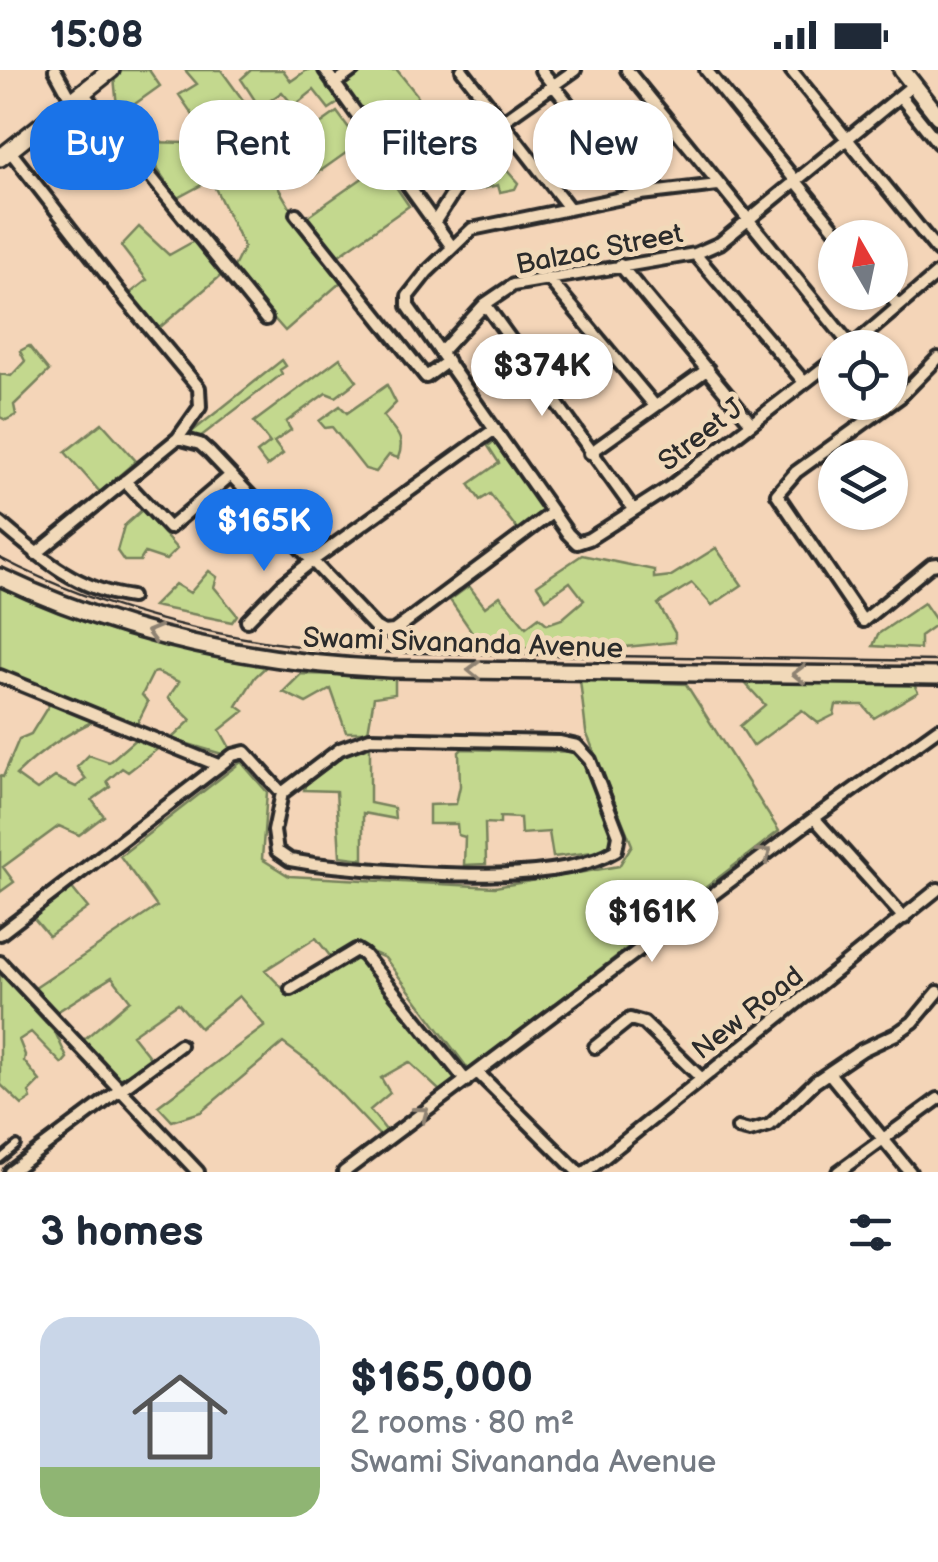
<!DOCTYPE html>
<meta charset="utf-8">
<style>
body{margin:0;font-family:"Balsamiq Sans",sans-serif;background:#f6f6f7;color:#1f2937;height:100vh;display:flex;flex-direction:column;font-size:38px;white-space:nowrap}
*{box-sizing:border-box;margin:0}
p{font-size:32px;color:#747a83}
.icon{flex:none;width:55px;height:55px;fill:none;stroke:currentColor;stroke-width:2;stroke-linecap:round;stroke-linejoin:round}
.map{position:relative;height:1102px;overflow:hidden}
.panel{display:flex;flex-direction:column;background:#fff;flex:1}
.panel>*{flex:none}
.guide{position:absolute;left:30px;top:30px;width:880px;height:90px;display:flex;gap:20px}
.needle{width:65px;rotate:351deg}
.fabs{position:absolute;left:818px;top:150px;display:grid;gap:20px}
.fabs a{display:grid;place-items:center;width:90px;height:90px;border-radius:50%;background:#fff;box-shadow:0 2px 8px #0004;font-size:50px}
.price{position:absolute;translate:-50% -85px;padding:0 22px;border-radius:35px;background:#fff;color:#222;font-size:32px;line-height:65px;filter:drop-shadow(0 2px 5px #0008)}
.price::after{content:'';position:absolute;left:50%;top:60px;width:30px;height:22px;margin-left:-15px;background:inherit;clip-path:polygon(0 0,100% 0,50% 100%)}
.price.current{background:#1a73e8;color:#fff}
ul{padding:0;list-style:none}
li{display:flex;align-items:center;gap:30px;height:250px;padding:0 40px}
li span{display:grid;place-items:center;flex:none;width:280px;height:200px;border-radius:30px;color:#555}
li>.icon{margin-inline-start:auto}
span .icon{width:120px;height:120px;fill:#fffc;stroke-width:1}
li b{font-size:42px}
h2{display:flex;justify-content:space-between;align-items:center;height:120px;padding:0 40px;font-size:42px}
.chip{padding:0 35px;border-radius:40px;background:#fff;box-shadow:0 2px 8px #0004;font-size:35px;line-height:90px}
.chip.current{background:#1a73e8;color:#fff}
.status{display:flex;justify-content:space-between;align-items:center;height:70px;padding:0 50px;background:#fff;direction:ltr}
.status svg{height:28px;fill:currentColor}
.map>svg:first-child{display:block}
</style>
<div class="status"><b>15:08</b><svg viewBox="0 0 49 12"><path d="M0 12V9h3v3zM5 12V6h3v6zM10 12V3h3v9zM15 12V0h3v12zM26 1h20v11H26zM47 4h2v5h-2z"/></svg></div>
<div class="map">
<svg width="938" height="1102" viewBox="0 0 938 1102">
<rect width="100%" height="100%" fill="#f4d5b8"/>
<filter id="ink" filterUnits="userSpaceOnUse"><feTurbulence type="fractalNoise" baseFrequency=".01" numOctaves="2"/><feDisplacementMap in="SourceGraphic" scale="20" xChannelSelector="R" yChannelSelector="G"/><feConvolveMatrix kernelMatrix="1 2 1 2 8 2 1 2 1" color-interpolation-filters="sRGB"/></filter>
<g filter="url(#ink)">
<path fill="#c3d88e" stroke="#77825c" stroke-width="2.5" d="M 121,0 L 149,0 L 160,16 L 118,46 L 114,7 Z
M 185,0 L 221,0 L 259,52 L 251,72 L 295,146 L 341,212 L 285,261 L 232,201 L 244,177 L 211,110 L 177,128 L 158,100 L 151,72 L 185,73 L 208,67 L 179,25 L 197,14 Z
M 251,0 L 283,0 L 291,11 L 307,0 L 319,0 L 340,32 L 329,39 L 314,20 L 294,36 L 282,22 L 260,38 L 241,9 Z
M 359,0 L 397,0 L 417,25 L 415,68 L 434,43 L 460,58 L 452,74 L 428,76 L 418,90 L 428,99 L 405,113 L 339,14 Z
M 337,42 L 360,73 L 312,107 L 304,92 L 295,98 L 284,83 L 267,94 L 259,81 L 285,65 L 292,74 Z
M 487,78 L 518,113 L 515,119 L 500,122 L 498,115 L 478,120 L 466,110 Z
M 381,95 L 409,136 L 332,190 L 304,149 Z
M 139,157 L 169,185 L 196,170 L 224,203 L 158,259 L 128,225 L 147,210 L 121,176 Z
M 29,276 L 49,301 L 14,335 L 16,345 L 6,350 L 0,347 L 0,304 L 11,306 L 25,291 L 20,281 Z
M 340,288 L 357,311 L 336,327 L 326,323 L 286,352 L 291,360 L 274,372 L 283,384 L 267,396 L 257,383 L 270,373 L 254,352 Z
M 282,290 L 286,296 L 280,300 L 282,304 L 200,367 L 188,365 Z
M 387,315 L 396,333 L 383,346 C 396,362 406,368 398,388 L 389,385 L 376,402 L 365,399 L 332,357 L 325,358 L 319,351 L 340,336 L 347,343 Z
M 102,353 L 136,391 L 100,422 L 65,382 Z
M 496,370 L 546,441 L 518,460 L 490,424 L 480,430 L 469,414 L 499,393 L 488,376 Z
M 142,440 L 177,479 L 166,490 L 145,483 L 140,491 L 124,491 L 117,481 L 124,456 Z
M 716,478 L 742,515 L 712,535 L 692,513 L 658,534 L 675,563 L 675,572 L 615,578 L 483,578 L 450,530 L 469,516 L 485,537 L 500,526 L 526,557 L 539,547 L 547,554 L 562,549 L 584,530 L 570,512 L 546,529 L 537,515 L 582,485 L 654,500 L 654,508 L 671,506 Z
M 209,501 L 217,507 L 214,517 L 237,545 L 232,552 L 153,536 L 175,514 L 190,523 Z
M 0,510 L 270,593 L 255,607 L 237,636 L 244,641 L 220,660 L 230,678 L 222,684 L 171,669 L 191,650 L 168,628 L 179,612 L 157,602 L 153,603 L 142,625 L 148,632 L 136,656 L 0,599 Z
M 924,533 L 938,553 L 920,566 L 920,579 L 873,576 L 878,564 Z
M 301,604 L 395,606 L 395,624 L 374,627 L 368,662 L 346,662 L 331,619 L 306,633 L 283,622 Z
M 580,610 L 686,614 L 779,761 L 469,1000 L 385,888 L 354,874 L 330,886 L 316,868 L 265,900 L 289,925 L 356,885 L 461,1009 L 441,1022 L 409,992 L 381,1008 L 390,1023 L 370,1040 L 389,1064 L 382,1068 L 314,996 L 283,973 L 201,1042 L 172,1051 L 158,1036 L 265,956 L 239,926 L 200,958 L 178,933 L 132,965 L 151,989 L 120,1009 L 81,972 L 130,930 L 112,907 L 55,943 L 35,918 L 157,837 L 120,786 L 241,692 L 267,722 L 262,789 L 289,806 L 495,817 L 619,796 L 632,775 L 586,662 Z
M 744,612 L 913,613 L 918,622 L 874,648 L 863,635 L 836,635 L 834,645 L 818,653 L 802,640 L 753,676 L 740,656 L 765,635 Z
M 50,633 L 96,650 C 65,664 41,681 16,705 L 37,720 L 55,707 L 76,717 L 86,709 L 77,697 L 89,685 L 109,692 L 138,667 L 160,677 L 128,702 L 122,698 L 107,711 L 110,717 L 92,730 L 104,746 L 79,765 L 59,756 L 3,797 L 14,812 L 0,822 L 0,706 L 3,707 L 19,669 L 31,664 Z
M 359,677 L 370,677 L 370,733 L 394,738 L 395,749 L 363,743 L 363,789 L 340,786 L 336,721 L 304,720 L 305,715 L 337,691 L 340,685 Z
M 462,679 L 579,682 C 593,708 616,741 613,771 L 601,781 L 553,787 L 549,762 L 521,764 L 520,748 L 500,747 L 500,754 L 485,753 L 486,794 L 464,795 L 465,767 L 458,765 L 457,754 L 429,754 L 429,735 L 456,734 L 460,716 L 459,682 Z
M 71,817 L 88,838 L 49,866 L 32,846 Z
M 0,902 L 56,964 L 67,988 L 62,994 L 31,962 L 19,970 L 25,985 L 24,991 L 40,1011 L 29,1022 L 31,1029 L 22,1035 L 0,1014 Z"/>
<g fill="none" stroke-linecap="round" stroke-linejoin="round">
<defs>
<path id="lane" d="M 0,1089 L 17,1075"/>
<path id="street" d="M 55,0 L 72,31
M 325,0 L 452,177
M 462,0 L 569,138
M 541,0 L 641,124
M 627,0 L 851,276
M 706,0 L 842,168
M 791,0 L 938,181
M 334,14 L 353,0
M 83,23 L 266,249
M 900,26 L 938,73
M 10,81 L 126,230 L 199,318 L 200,337 L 178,368
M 718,115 L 641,124 L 472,159 L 427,202 L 408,226 L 408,236 L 568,464 L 577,473 L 589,469 L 670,417 L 835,289
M 296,144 L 426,307 L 448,291
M 434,153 L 496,56 L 575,0
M 695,184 L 804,312
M 620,195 L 751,353
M 548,208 L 655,336
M 887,222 L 898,236
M 485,234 L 633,439
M 850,278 L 938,203
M 441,282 L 485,234 L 513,215 L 695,184 L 720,173 L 913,15
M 938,288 L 900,327 L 796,402 L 777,424 L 863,551 L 931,495 L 938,494
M 590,383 L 708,299
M 125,411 L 169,458 L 231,405
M 0,453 C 40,487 77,520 131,527
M 36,484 L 178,368 L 200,374 L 209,382 L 375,557 L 384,562 L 394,561 L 553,442
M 247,551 L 283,514 L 312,491 L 495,359
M 0,606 L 218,695
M 370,668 L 559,672 L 577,676 L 590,690 L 619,765 L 616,780 C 553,819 388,802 314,794 L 290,790 L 277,781 L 274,761 L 282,723 L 340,679 Z
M 814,748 L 904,848
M 0,864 L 233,685 L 245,682 L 282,723
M 0,892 L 198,1102
M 291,919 L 356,880 L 364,885 L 466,1011
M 595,977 L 630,949 L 644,953 L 701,1008
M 477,1002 L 578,1102
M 829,1003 L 910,1102
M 738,1058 L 750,1061 L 770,1055 L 815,1012 L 862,980 L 896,964 L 913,952 L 938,922
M 10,1102 L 180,975
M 344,1102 L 814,748 L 938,659
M 586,1102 L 938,819
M 838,1102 L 938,1029"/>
<path id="secondary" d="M 902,0 L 938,46
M 0,88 L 111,0
M 0,507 C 122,565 255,593 390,599 L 938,606"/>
</defs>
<use href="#lane" stroke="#2b2b2b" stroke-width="12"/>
<use href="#street" stroke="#2b2b2b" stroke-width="18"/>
<use href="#secondary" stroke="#2b2b2b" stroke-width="22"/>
<use href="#lane" stroke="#f1d9b9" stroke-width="5"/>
<use href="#street" stroke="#f1d9b9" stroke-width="10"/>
<use href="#secondary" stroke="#f1d9b9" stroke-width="15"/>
<path stroke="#2b2b2b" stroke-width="2.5" d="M 0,488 C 112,546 229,571 353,582 L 938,591"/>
</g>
<defs><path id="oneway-chevron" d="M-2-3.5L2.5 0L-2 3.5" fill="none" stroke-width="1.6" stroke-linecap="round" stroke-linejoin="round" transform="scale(2.5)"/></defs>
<g stroke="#8e8272">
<use href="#oneway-chevron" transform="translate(153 563) rotate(-164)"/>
<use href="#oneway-chevron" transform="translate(474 600) rotate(-179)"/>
<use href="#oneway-chevron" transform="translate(799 604) rotate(-179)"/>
<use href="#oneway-chevron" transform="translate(765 784) rotate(-37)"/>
<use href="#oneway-chevron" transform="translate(422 1043) rotate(-37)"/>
</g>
</g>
<g text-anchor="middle" stroke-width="10" stroke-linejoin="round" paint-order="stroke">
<g font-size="28" fill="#2b2b2b" stroke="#f1d9b9">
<text transform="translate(599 178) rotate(-11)" y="10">Balzac Street</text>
<text transform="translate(700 364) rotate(-38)" y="10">Street J</text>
<text transform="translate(463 572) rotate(2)" y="10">Swami Sivananda Avenue</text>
<text transform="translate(747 942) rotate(-38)" y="10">New Road</text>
</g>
</g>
</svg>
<div class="fabs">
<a><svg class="needle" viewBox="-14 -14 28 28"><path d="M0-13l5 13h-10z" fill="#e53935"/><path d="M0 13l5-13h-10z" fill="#747a83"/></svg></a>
<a><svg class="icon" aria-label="locate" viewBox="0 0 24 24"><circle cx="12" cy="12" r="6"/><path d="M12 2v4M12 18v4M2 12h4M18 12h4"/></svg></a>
<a><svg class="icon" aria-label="layers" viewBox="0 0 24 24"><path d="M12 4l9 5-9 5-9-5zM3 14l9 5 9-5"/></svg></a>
</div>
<b class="price" style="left:542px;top:349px">$374K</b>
<b class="price current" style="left:264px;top:504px">$165K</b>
<b class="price" style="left:652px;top:895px">$161K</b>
<div class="guide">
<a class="chip current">Buy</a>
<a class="chip">Rent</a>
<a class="chip">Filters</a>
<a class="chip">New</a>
</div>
</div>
<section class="panel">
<h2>3 homes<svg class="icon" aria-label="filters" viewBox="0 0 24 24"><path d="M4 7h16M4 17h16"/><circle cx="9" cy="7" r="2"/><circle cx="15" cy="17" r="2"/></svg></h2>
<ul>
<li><span style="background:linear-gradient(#c9d6e8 75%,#8fb573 0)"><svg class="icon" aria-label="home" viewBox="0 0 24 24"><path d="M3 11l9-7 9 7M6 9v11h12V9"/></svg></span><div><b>$165,000</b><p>2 rooms · 80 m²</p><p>Swami Sivananda Avenue</p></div></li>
</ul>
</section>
